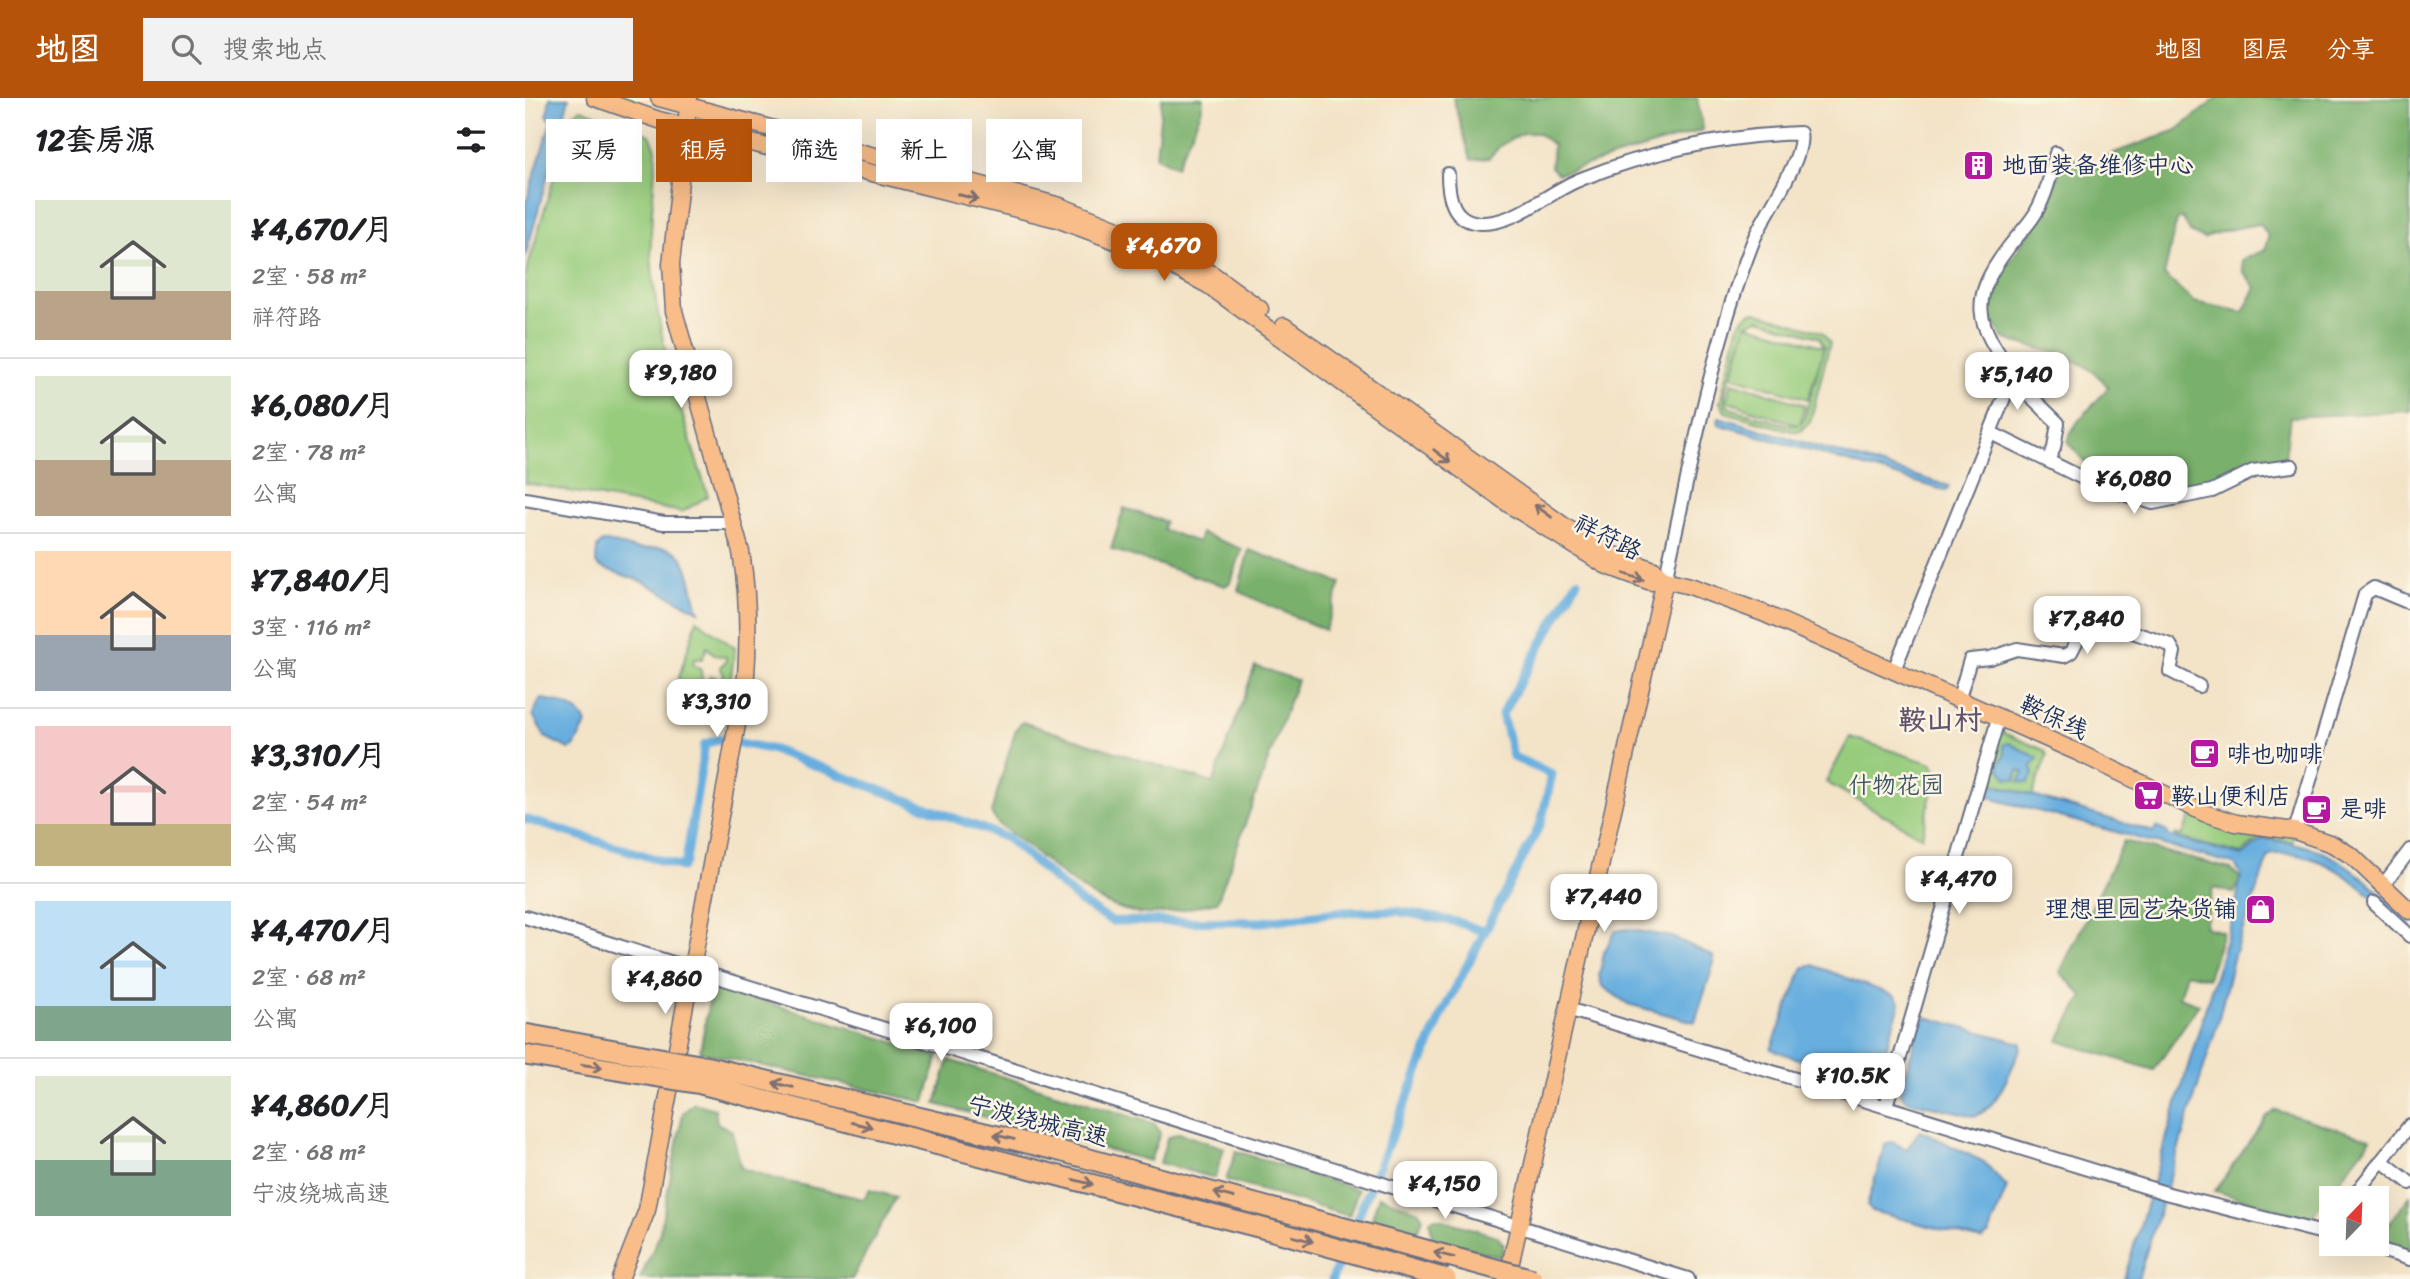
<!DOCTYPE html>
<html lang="zh">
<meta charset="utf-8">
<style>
body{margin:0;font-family:Sriracha,"LXGW WenKai TC",sans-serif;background:#f2f2f2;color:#202124;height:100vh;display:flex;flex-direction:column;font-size:26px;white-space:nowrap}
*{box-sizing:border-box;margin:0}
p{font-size:23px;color:#757577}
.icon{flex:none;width:38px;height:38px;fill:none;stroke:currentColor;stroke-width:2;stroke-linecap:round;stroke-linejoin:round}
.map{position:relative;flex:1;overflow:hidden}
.details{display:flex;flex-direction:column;background:#fff;width:525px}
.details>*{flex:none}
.banner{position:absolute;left:21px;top:21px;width:665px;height:63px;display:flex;gap:14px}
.needle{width:46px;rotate:23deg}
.tools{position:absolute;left:1794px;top:1088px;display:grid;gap:14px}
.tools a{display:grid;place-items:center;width:70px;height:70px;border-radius:0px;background:#fff;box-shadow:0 7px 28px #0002;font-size:35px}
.price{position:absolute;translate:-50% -60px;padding:0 16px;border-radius:14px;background:#fff;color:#222;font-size:23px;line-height:46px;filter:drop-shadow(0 2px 4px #0008)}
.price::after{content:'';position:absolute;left:50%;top:42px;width:21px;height:16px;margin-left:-10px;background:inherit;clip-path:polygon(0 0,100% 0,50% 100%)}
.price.current{background:#b45309;color:#fff}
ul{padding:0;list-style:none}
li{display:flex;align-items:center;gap:21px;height:175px;padding:0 35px}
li+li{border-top:2px solid #e0e0e0}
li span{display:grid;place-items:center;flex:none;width:196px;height:140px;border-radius:0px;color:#555}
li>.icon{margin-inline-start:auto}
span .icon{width:84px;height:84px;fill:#fffc;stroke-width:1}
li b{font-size:30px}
h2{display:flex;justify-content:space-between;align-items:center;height:84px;padding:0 35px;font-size:30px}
.pill{padding:0 24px;border-radius:0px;background:#fff;box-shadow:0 7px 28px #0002;font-size:24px;line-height:63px}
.pill.current{background:#b45309;color:#fff}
header{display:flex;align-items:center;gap:42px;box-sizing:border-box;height:98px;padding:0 35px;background:#b45309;color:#fff}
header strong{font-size:33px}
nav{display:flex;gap:38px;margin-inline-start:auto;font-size:24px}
.search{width:490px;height:63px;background:#f2f2f2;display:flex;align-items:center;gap:18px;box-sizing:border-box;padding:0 24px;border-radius:0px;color:#757577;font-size:26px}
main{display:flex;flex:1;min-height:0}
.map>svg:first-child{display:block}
</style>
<header>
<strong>地图</strong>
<div class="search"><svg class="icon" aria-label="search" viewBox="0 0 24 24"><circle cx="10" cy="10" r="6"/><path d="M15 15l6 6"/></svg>搜索地点</div>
<nav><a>地图</a><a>图层</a><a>分享</a></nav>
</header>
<main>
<section class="details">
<h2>12套房源<svg class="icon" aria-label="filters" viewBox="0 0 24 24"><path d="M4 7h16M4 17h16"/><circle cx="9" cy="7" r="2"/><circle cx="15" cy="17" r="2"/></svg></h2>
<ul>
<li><span style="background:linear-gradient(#dfe7d0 65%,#b9a48a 0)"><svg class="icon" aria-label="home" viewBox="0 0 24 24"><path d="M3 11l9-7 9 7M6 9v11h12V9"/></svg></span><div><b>¥4,670/月</b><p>2室 · 58 m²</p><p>祥符路</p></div></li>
<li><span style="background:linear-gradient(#dfe7d0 60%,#b9a48a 0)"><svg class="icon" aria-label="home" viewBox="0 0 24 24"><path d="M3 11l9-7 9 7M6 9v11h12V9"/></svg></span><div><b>¥6,080/月</b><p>2室 · 78 m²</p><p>公寓</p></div></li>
<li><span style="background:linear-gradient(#ffd9b3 60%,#9aa5b1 0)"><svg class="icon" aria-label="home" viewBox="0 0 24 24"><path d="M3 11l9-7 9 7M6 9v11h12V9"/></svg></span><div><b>¥7,840/月</b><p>3室 · 116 m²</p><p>公寓</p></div></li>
<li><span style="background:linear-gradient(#f6c9c9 70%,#c2b280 0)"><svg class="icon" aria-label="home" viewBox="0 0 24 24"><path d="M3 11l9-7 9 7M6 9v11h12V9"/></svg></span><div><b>¥3,310/月</b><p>2室 · 54 m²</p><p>公寓</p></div></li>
<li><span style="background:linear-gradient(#bfe0f5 75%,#7fa58c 0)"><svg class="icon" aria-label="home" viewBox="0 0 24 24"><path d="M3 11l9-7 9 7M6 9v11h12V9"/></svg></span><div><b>¥4,470/月</b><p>2室 · 68 m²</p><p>公寓</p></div></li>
<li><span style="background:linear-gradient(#dfe7d0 60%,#7fa58c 0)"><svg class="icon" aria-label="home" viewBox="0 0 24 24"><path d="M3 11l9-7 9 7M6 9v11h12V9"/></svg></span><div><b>¥4,860/月</b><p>2室 · 68 m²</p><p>宁波绕城高速</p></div></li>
</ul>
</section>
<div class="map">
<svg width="1885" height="1181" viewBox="0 0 1885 1181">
<rect width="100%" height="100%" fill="#fcf5e5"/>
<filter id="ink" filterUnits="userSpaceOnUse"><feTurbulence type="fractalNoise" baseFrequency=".0143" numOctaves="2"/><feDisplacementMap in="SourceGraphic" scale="14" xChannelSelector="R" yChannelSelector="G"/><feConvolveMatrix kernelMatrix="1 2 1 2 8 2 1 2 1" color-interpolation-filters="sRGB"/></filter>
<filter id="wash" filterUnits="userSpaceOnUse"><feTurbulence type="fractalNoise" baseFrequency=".00686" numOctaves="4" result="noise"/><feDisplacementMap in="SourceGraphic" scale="28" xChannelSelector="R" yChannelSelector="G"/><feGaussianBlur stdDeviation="1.57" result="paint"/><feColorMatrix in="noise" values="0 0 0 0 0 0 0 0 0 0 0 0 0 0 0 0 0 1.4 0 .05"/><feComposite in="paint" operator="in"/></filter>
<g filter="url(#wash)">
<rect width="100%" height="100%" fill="#f3e3c7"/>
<path fill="#97cc7d" stroke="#597e6e" stroke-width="2" fill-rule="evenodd" d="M 56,11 L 125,37 L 131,51 C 130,84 125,119 126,153 C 130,237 157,318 183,398 L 157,414 L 0,385 L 0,179 L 47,17 Z
M 1231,214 L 1297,234 L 1305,245 L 1285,324 L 1276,333 L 1266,333 L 1200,314 L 1195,304 L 1214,226 L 1223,216 ZM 1234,221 L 1294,239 L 1300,249 L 1222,226 ZM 1222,226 L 1207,278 L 1283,301 L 1299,250 L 1279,321 L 1275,326 L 1280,307 L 1207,284 L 1201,303 L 1273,327 L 1262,327 L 1205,310 L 1200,305 L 1200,295 Z
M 172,522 L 210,550 L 201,614 C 187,626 159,619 143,614 ZM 182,549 L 190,557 L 201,559 L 201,563 L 195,569 L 199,577 L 196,581 L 186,578 L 182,583 L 177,582 L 176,572 L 168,566 L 169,561 L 177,561 ZM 173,584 L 179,590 L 186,587 L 191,592 L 187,600 L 191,604 L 191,610 L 187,613 L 180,611 L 175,617 L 168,616 L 168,607 L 160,602 L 162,596 L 169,595 L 167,587 Z
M 1474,633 L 1519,652 L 1522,657 L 1507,698 L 1466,685 L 1460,679 Z
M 1325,639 L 1407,666 L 1411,673 L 1397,739 L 1301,684 Z
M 1668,714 L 1769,736 L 1767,744 L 1736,739 L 1716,756 L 1650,739 L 1651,736 L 1657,738 Z"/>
<path fill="#79b06c" stroke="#4a7065" stroke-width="2" fill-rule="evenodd" d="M 637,0 L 678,0 L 676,14 L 651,69 L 631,59 Z
M 928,0 L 1172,0 L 1178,32 L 1033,76 L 1026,69 L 1028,47 L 1013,35 L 998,35 L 976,47 L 964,60 L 946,62 Z
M 1692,0 L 1885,0 L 1885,313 L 1765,319 L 1760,360 L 1706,373 L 1684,389 L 1640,393 L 1587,381 L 1561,365 L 1543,345 C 1546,324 1571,307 1583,289 C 1557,254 1515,254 1478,240 L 1464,216 L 1467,189 L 1525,105 L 1537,60 L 1551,60 L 1571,69 L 1589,55 L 1652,32 ZM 1658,120 L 1665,134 L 1679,141 C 1688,133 1719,129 1733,126 C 1744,136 1746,138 1740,152 L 1717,162 L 1718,173 L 1731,190 L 1718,214 L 1669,204 L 1639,177 C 1645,157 1645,140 1653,121 Z
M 599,410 L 640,424 L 638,432 L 673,444 L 676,435 L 717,451 L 706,484 L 700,488 L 586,451 Z
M 724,452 L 816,485 L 800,532 C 787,526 717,497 713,492 Z
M 730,568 L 772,582 L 692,804 C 672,807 648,816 628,816 C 566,816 522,758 474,727 L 466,715 L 491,631 L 497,624 L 688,685 Z
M 1599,743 L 1705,771 L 1716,780 L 1709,795 L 1688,790 L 1680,829 L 1698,834 L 1683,880 L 1661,875 L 1654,899 L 1674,906 L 1629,972 L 1533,943 L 1558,898 L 1535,874 Z
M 191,888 L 413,958 L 400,1004 L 175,954 L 183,908 Z
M 424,962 L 630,1026 L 635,1035 L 625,1063 L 411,1006 Z
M 169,1005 L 190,1011 L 192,1025 L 207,1033 L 216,1070 L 250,1081 L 339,1101 L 344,1092 L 371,1099 L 327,1181 L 115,1181 L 134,1138 L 158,1015 Z
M 1751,1012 L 1846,1041 L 1785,1121 L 1690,1093 L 1742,1019 Z
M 654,1035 L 699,1050 L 690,1080 L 635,1065 L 642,1040 Z
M 711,1053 L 833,1092 L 824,1118 L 701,1082 Z
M 854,1098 L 894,1113 L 898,1120 L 891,1137 L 846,1123 Z
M 1885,1098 L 1885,1153 L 1852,1143 L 1852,1142 Z
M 911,1120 L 972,1138 L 979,1147 L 976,1159 L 907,1141 L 905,1122 Z"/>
<path fill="#68afdf" stroke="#426f9e" stroke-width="2" d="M 25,0 L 44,0 L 0,160 L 0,108 L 26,23 L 22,17 Z
M 1194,319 L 1424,388 L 1422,393 L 1193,326 Z
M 77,444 C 91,443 102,451 115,451 C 124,452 132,448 142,450 C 168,456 165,493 174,513 L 118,484 L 75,469 L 71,465 L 72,450 Z
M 15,601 C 30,602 57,610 61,626 L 49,649 L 44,651 L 20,639 L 8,617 Z
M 1484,645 L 1513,660 L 1507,668 L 1508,677 L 1503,685 L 1494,684 L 1499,674 L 1493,672 L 1491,682 L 1482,680 L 1473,669 L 1480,655 L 1478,647 Z
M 1464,685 L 1629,734 L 1631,729 L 1642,734 L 1642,738 L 1717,758 L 1738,741 C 1812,747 1833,775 1885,823 L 1885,833 C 1846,799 1802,747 1744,757 L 1709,857 L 1693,924 L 1613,1181 L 1599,1181 L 1710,812 L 1716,776 L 1709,766 L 1472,702 L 1460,696 Z
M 1103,831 L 1147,839 L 1188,858 L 1189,865 L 1170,924 L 1103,906 L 1077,888 L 1074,878 L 1079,854 L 1090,833 Z
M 1288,867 L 1370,898 L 1375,906 L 1355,969 L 1343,982 L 1329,982 L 1246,951 L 1276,875 L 1280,869 Z
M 1401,919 L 1496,945 L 1496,951 C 1485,971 1473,1012 1449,1018 L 1380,1002 L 1375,994 L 1395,926 Z
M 1395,1032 L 1459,1064 L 1482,1089 L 1464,1136 L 1456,1142 L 1347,1113 L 1342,1108 L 1360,1047 L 1367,1044 L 1382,1051 Z"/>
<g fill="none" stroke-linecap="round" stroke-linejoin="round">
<path stroke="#68afdf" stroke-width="9" d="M 0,721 L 157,769 L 161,763 L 180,646 L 195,641 L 249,652 L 482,740 L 557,805 L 586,823 L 737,824 L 812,814 L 872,813 L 932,824 L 960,834
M 807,1181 L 917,916 L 1016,725 L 1027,676 L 988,659 L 977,616 L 1052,483"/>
</g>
</g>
<g filter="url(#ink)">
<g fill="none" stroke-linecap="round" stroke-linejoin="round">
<defs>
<path id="minor" d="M 923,76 C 923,100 928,125 958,125 C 992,125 1025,93 1056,81 C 1127,53 1198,38 1275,35 C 1281,59 1239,117 1229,141 C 1186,250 1166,368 1140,482
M 1487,280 L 1533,325 L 1529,350 L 1523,362
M 1466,335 L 1576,389 L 1628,405 L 1687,393 L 1728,373 L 1767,368
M 0,401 L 139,425 L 209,425
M 1369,572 L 1487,280 L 1487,274 C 1450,225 1444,201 1483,150 C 1492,138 1502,129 1510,116 C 1521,98 1526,76 1531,55
M 1434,600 L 1445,562 L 1465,560 L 1492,551 L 1539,558 L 1546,554 L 1560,527 L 1599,531 L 1645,547 L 1649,554 L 1645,573 L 1674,588
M 1770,733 L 1840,496 L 1849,490 L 1885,505
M 1859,786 L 1885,752
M 1849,805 L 1885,838
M 0,819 L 1163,1181
M 1043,911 L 1644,1096 L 1806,1137
M 1361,1008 L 1474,618
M 1857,1063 L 1885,1085
M 1826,1101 L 1885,1027
M 1837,1146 L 1885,1161"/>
<path id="major" d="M 70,0 L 134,22 L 532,121 L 620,154 L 683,187 L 985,407 L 1080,467 L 1126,484 L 1140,482 L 1165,488 L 1238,515 L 1552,654 L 1679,715 L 1711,725 L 1770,733 L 1807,746 L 1827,758 L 1885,813
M 134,0 L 535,108 L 625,144 L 687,176 L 735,211
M 759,228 L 1042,430 L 1086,456 L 1129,472 L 1140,482
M 95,1181 L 122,1112 L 221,578 C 224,535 223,496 216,454 L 149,213 L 146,166 L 164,0
M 982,1181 L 1140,482"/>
</defs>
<use href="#minor" stroke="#676e83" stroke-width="16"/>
<use href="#major" stroke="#676e83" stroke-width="19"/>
<use href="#minor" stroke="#fff" stroke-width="12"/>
<use href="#major" stroke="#f8bd89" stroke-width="16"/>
<defs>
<path id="highway-bridge" d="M 0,936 L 180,968 L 531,1052 L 1008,1181
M 0,957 L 176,986 L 745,1132 L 921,1181"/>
</defs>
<use href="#highway-bridge" stroke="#676e83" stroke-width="23" stroke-linecap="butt"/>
<use href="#highway-bridge" stroke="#f8bd89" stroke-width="19"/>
</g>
<defs><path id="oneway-shaft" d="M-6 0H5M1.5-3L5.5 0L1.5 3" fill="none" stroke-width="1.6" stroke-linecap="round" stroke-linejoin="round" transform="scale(1.75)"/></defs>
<g stroke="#7e6f71">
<use href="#oneway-shaft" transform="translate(443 99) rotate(14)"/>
<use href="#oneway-shaft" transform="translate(917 358) rotate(37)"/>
<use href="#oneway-shaft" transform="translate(1018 413) rotate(-144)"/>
<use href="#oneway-shaft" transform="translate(1109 479) rotate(18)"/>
<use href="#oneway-shaft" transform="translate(67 968) rotate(9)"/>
<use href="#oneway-shaft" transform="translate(258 987) rotate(-167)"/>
<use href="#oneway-shaft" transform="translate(337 1027) rotate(14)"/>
<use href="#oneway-shaft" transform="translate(479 1039) rotate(-167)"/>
<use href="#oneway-shaft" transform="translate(558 1084) rotate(14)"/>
<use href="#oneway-shaft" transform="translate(699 1097) rotate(-165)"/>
<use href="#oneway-shaft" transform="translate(778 1141) rotate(15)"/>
<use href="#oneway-shaft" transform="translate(919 1157) rotate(-165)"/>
</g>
</g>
<defs>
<symbol id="building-square" viewBox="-11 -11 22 22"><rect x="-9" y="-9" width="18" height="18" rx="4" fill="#b5179e" stroke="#fcf5e5"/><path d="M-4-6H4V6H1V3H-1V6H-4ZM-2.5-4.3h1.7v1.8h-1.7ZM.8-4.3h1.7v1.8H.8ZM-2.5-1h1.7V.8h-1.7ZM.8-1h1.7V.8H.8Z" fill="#fff"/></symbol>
<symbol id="cafe-square" viewBox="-11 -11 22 22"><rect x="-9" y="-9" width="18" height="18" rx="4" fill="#b5179e" stroke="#fcf5e5"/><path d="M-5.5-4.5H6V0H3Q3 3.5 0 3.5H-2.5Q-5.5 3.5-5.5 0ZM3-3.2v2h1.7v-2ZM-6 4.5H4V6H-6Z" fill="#fff"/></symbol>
<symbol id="supermarket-square" viewBox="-11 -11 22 22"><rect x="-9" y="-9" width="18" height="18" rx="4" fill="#b5179e" stroke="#fcf5e5"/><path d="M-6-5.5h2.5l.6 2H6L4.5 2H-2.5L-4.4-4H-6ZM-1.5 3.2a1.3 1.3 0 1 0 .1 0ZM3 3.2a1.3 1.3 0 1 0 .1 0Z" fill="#fff"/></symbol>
<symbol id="shop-square" viewBox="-11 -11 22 22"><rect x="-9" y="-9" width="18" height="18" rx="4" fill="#b5179e" stroke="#fcf5e5"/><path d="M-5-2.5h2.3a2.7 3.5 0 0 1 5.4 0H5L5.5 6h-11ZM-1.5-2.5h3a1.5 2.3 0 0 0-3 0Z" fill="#fff"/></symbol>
</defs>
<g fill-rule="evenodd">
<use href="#building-square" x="1436" y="50" width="35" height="35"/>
<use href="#cafe-square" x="1662" y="638" width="35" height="35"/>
<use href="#supermarket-square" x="1606" y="680" width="35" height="35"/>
<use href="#cafe-square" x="1774" y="694" width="35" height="35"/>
<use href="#shop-square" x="1718" y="794" width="35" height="35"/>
</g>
<g text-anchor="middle" stroke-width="5" stroke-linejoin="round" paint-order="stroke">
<g font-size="24" fill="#1b2f5e" stroke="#fcf5e5" text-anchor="start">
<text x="1477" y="75">地面装备维修中心</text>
<text x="1702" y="664">啡也咖啡</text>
<text x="1646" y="706">鞍山便利店</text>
<text x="1814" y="719">是啡</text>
<text x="1712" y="819" text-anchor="end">理想里园艺杂货铺</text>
</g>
<g font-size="24" fill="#1b2f5e" stroke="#fcf5e5">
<text transform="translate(1083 439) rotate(27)" y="8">祥符路</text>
<text transform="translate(1529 619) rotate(25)" y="8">鞍保线</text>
<text transform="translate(513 1023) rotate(14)" y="8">宁波绕城高速</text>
</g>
<g font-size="24" fill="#3a5666" stroke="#fcf5e5">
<text x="1371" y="695">什物花园</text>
</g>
<g font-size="28" font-weight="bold" fill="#61546e" stroke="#fcf5e5">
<text x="1415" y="631">鞍山村</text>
</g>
</g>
</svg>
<div class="tools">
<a><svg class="needle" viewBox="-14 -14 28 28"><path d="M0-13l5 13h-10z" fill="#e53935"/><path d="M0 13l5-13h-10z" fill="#757577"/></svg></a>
</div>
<b class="price current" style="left:639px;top:185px">¥4,670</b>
<b class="price" style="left:156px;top:312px">¥9,180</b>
<b class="price" style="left:1492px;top:314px">¥5,140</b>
<b class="price" style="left:1609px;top:418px">¥6,080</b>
<b class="price" style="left:1562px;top:558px">¥7,840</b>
<b class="price" style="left:192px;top:641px">¥3,310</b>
<b class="price" style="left:1434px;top:818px">¥4,470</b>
<b class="price" style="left:1079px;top:836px">¥7,440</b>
<b class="price" style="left:140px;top:918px">¥4,860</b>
<b class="price" style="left:416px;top:965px">¥6,100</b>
<b class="price" style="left:1328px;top:1015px">¥10.5K</b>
<b class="price" style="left:920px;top:1123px">¥4,150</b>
<div class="banner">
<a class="pill">买房</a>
<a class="pill current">租房</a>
<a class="pill">筛选</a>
<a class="pill">新上</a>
<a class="pill">公寓</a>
</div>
</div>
</main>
